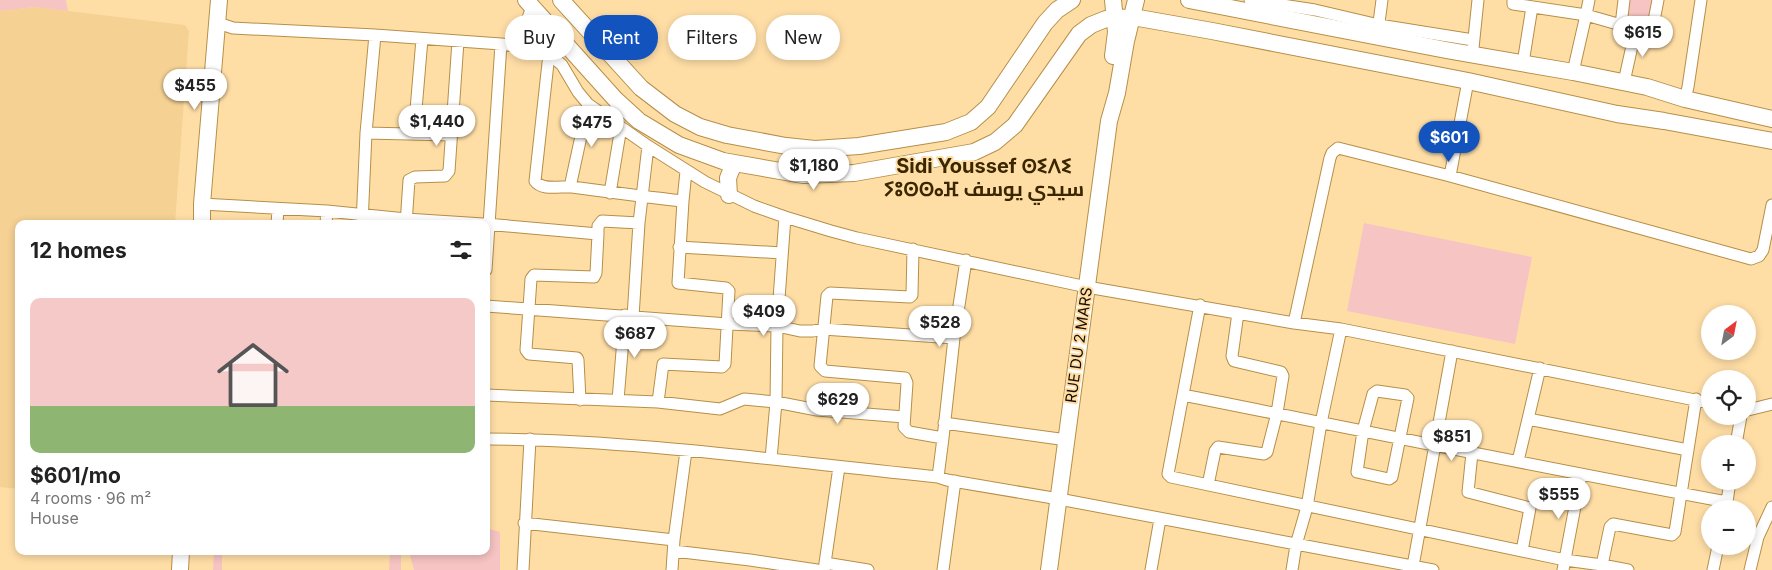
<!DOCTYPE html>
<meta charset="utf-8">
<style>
body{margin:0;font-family:Inter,Cairo,"Noto Sans Tifinagh",sans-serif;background:#f6f6f6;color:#222;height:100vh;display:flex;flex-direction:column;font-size:19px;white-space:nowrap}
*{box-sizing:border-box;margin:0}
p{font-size:16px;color:#767676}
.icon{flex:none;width:28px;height:28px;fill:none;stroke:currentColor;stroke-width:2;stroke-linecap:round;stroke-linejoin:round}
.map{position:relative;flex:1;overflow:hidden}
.sheet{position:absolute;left:15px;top:220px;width:475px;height:335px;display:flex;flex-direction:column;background:#fff;border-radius:10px;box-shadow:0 2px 8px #0003}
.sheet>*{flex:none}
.banner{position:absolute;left:505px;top:15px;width:475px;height:45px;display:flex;gap:10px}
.needle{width:32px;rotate:32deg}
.tools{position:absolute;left:1701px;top:305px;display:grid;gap:10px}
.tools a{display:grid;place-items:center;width:55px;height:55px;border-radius:50%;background:#fff;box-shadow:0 2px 8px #0003;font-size:25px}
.price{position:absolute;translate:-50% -42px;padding:0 11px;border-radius:18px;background:#fff;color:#222;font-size:16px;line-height:32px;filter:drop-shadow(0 1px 2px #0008)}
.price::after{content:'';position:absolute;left:50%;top:30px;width:15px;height:11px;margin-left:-8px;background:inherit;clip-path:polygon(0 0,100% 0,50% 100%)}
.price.active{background:#1353be;color:#fff}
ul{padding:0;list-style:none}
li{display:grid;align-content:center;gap:10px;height:265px;padding:0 15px}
li span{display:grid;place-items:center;height:155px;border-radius:10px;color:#555}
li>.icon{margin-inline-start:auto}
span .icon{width:90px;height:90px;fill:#fffc;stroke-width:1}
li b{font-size:21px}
h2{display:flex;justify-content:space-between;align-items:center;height:60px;padding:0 15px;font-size:21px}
.pill{padding:0 18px;border-radius:22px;background:#fff;box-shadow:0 2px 8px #0003;font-size:18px;line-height:45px}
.pill.active{background:#1353be;color:#fff}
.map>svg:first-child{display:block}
</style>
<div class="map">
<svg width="1772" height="570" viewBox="0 0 1772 570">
<rect width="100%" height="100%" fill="#ffdea6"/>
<path fill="#f5d194" d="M 35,7 L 185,25 L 189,31 L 175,224 L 19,224 L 19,489 L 0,487 L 0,11 Z"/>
<path fill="#f6c4c2" d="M 0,0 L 66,0 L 68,11 L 35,7 L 0,11 Z
M 1626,0 L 1654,0 L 1651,19 L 1623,14 Z
M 1364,223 L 1532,257 L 1515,344 L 1347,311 Z
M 486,528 L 500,532 L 500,570 L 414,570 L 409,551 L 486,551 Z
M 214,551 L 222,551 L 222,570 L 213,570 Z
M 390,551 L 401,551 L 401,570 L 389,570 Z"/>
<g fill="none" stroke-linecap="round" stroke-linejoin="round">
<defs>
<path id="street" d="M 1250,0 L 1315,10 L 1379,25 L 1473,40
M 1513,0 L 1513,4 L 1586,15 L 1589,0
M 218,23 L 233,28 L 375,35 L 501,44 L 534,48 L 549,54 L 562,65 L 578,92 L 588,104 L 648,146 L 705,182 L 754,206 L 785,217 L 831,231 L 857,238 L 1087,287 L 1294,323 L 1341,329 L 1710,403
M 1621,25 L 1624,0
M 1378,30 L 1382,0
M 526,46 L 528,18 L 532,7
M 1473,48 L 1478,0
M 549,54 L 535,181 C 542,191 561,186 572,187 C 609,192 646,197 683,201 L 678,283 L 726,288 L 729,291 L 725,364 L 722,367 L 663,364 L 658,402
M 1523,63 L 1532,7
M 1573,72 L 1586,15 L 1621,25 L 1652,31 L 1658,0
M 1624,82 L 1636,28
M 1685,99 L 1688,87 L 1701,0
M 366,133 L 451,135
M 414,133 L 422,39
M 1450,176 L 1468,81
M 570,187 L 588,104
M 610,193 L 621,127
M 683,201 L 686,171
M 202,204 L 327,211 L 406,219 L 483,224
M 277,224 L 278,209
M 326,224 L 327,211
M 362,224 L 366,133 L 375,35
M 406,224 L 409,180 L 415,177 L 445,176 L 449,171 L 458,41
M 486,224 L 598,234 L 596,273 L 594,277 L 534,275 L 531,279 L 526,350 L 529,354 L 577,358 L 578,360 L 580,400
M 598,234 L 598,226 L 602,221 L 639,223
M 679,247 L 782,253
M 913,249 L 912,295 L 910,297 L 830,293 L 827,296 L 820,366 L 825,371 L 905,378 L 907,383 L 904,427 L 909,432 L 943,438 L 938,477
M 486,270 L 501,44
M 1200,305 L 1168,474 L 1171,477 L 1565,560 L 1602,565 L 1610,527 L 1613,524 L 1672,535 L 1675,532 L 1696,399
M 486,306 L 728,324 L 777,326 L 800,331 L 813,331 L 823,329 L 954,338
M 633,317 L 639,223 L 648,146
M 1294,323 L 1330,158 L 1332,153 L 1338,148 L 1450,176 L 1751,259 L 1759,256 L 1763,250 L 1772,205
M 1377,391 L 1405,395 L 1408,398 L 1392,477 L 1389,479 L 1357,472 L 1363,431 L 1373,394 Z
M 486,395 L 658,402 L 720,409 L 744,399 L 776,402 L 817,410 L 904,417
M 1183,395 C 1364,431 1545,468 1727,502
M 618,400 L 625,315
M 1748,410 L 1772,404
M 1528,419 L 1540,368
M 944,423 L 1067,440
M 943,438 L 954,338 L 966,260
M 486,439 C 637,440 788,462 938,477 L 947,480 L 1059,499 L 1433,570
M 1736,444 L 1741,416
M 1472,453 L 1468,492 L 1530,508 L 1522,551
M 771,459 L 776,402 L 777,326 L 785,217
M 1518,461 L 1528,419 L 1688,450
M 1208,485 L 1215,451 L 1218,447 L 1264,454 L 1267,452 L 1277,413 L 1283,376 L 1281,372 L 1234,361 L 1232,356 L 1238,313
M 1726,509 L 1730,481
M 524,523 L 674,540
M 674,551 L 750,560 L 817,570
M 825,563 L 868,570
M 1602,565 L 1628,570
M 1413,566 L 1452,351
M 523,570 L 530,439
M 672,570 L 674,540 L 686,451
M 824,570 L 839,467
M 943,570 L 955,481
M 1151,570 L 1160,519
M 1292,570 L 1296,545 L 1307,507 L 1321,423 L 1341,329
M 1563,570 L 1581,475
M 1713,570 L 1718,546
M 1750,570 L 1758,537 L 1772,507"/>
<path id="secondary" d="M 526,0 L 616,100 L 639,121 L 679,145 L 723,161 L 803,175 L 854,173 L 974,152 L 995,142 L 1015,125 L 1079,34 L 1091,25 L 1106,19 L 1133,17 L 1212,31 L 1468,81 L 1617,114 L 1664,121 L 1772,141
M 561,0 L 641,88 L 675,114 L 700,127 L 727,135 L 786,146 L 815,149 L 859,146 L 946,132 L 971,122 L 988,107 L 1045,23 L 1057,10 L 1072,0
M 1113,0 L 1116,32 L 1113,56
M 1189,0 L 1446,50 L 1573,72 L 1647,87 L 1685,99 L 1772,119
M 729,195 L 728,178 L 734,163
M 202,224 L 202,204 L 219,0
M 180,570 L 181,551
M 1049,570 L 1109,121 L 1117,93 L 1126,41 L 1136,0"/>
</defs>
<use href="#street" stroke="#b68f48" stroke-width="13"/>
<use href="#secondary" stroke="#b68f48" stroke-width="18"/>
<use href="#street" stroke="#fff" stroke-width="11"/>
<use href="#secondary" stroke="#fff" stroke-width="16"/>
</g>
<g text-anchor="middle" stroke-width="4" stroke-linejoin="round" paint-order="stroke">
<g font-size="15" fill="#190e00" stroke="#ffdea6">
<text transform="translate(1079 345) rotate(-82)" y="5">RUE DU 2 MARS</text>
</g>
<g font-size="20" font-weight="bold" fill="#3a2700" stroke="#ffdea6">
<text x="984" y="173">Sidi Youssef ⵙⵉⴷⵉ<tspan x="984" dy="23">ⵢⵓⵙⵙⴰⴼ سيدي يوسف</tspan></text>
</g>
</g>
</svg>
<div class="tools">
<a><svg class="needle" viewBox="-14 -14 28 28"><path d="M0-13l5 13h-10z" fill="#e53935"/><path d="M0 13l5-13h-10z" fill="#767676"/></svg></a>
<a><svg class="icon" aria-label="locate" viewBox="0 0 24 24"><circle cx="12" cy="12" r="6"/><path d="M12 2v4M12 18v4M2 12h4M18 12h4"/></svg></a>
<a>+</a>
<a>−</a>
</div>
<b class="price" style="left:1643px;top:58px">$615</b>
<b class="price" style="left:195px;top:111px">$455</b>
<b class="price" style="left:437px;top:147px">$1,440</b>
<b class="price" style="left:592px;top:148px">$475</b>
<b class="price active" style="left:1449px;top:163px">$601</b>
<b class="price" style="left:814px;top:191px">$1,180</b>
<b class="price" style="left:764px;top:337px">$409</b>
<b class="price" style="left:940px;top:348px">$528</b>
<b class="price" style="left:635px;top:359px">$687</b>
<b class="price" style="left:838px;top:425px">$629</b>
<b class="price" style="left:1452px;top:462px">$851</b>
<b class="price" style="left:1559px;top:520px">$555</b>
<div class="banner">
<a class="pill">Buy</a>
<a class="pill active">Rent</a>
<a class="pill">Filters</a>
<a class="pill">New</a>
</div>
<section class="sheet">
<h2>12 homes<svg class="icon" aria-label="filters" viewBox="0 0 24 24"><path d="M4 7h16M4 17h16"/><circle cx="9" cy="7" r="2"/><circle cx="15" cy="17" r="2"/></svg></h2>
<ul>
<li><span style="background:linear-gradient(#f6c9c9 70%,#8fb573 0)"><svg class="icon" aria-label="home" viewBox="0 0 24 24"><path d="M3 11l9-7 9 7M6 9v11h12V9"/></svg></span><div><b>$601/mo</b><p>4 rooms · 96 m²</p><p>House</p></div></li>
</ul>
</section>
</div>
